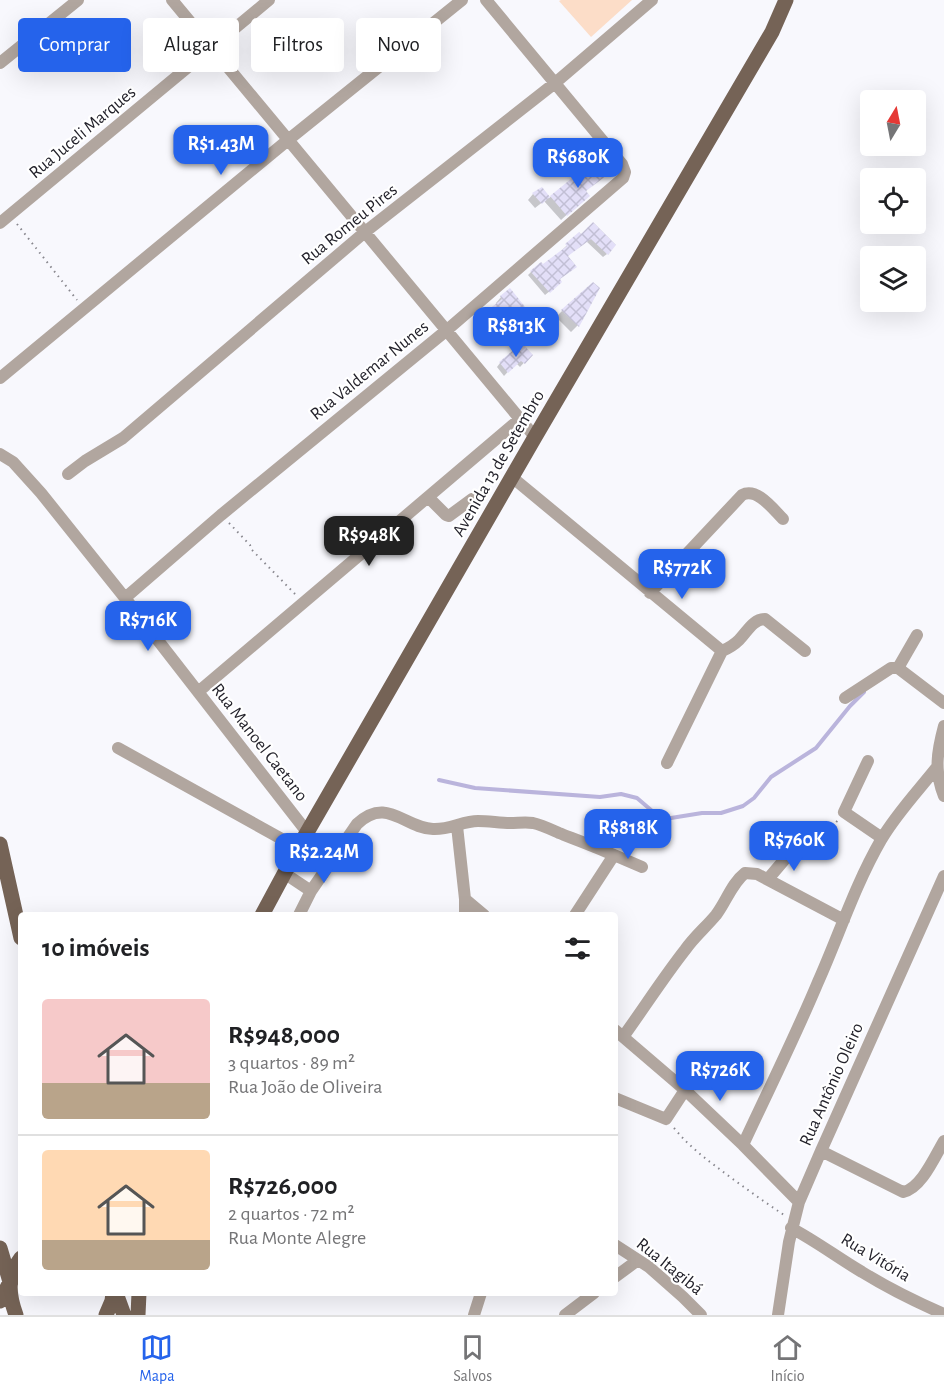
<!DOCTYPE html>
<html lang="pt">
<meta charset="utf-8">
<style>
body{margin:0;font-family:"Alegreya Sans",sans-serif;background:#f6f6f6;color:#202124;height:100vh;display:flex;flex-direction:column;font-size:22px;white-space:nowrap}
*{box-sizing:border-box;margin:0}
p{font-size:20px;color:#757577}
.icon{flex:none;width:33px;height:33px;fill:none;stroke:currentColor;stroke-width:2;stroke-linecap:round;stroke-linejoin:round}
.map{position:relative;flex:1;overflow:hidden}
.side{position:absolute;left:18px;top:912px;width:600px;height:384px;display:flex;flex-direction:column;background:#fff;border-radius:6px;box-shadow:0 6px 24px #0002}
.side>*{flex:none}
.banner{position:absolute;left:18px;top:18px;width:600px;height:54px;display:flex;gap:12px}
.needle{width:39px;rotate:10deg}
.controls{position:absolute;left:860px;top:90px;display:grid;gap:12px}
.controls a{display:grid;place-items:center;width:66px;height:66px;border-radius:6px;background:#fff;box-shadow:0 6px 24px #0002;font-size:30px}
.price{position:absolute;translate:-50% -51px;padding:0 14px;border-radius:12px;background:#2563eb;color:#fff;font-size:20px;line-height:39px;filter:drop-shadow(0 2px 3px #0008)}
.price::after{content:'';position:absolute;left:50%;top:36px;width:18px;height:14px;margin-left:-9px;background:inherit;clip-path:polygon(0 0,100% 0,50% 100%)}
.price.selected{background:#222;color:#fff}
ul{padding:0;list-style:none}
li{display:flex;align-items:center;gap:18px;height:150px;padding:0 24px}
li+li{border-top:2px solid #e0e0e0}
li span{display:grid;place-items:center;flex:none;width:168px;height:120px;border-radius:6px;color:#555}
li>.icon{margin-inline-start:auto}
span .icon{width:72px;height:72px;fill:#fffc;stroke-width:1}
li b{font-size:26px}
h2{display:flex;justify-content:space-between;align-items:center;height:72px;padding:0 24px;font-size:26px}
.chip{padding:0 21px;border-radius:6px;background:#fff;box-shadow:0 6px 24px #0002;font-size:21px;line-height:54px}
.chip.selected{background:#2563eb;color:#fff}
.menu{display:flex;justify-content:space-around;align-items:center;height:84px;border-top:2px solid #e0e0e0;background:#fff;font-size:16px;color:#757577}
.menu a{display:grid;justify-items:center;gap:3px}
.menu .selected{color:#2563eb}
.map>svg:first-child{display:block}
</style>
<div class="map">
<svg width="944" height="1315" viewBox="0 0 944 1315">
<defs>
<pattern id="building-cross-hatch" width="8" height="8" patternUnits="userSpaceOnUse" patternTransform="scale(1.5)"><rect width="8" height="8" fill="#e3dff8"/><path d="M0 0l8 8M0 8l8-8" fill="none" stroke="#c2bfd5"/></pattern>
</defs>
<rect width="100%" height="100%" fill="#f8f8fd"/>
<path fill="#fcddc8" d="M 561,0 L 632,0 L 591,37 L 559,1 Z"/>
<path fill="#0003" d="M 593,163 L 582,201 L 561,220 L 544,201 L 535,208 L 528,200 L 533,194 L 542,189 L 549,198 Z
M 593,224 L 607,254 L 603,257 L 586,241 L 566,257 L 556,286 L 545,295 L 528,275 L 531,272 L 543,267 L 564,250 L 563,249 L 579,234 L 581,236 Z
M 598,289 L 577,326 L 571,332 L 556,317 L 562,311 Z
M 501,297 L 534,320 L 538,327 L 514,347 L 496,329 L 486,337 L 475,323 L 497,305 L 496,303 Z
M 531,355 L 520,367 L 516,363 L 504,376 L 497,367 L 500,363 Z"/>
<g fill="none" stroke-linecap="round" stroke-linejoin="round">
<path stroke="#bab4dc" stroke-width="4" d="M 439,780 L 475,788 L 600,797 L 621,794 L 637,798 L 658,816 L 671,818 L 702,813 L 721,813 L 743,806 L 754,798 L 771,777 L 816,748 L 850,706 L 864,692"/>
</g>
<path fill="url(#building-cross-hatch)" d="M 593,161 L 606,176 L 586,191 L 590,196 L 567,216 L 550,196 Z
M 542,187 L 550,197 L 542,204 L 532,193 Z
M 593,222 L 616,245 L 608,255 L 591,239 L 568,256 L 577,267 L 560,279 L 562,282 L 550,293 L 530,271 L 541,262 L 543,264 L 567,246 L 565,244 L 579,232 L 581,234 Z
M 593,282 L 600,288 L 579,327 L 561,310 Z
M 510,288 L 534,318 L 539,314 L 545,322 L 520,343 L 502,325 L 492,332 L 479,317 L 502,299 L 500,296 Z
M 522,343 L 533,355 L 525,364 L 521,361 L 508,373 L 499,362 Z"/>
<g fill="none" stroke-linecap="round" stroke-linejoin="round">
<path stroke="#88878e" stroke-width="2" stroke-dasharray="1.5 4.5" stroke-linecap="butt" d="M 17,224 L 77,300
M 229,523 L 250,545 L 251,549 L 296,595
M 807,842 L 820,831 L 833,826 L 838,820
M 674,1128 C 691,1149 709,1161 730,1177 C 748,1190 766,1203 784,1215"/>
<path stroke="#b1a69f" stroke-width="12" d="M 172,0 L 535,437
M 0,63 L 78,0
M 0,223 L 269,0
M 0,378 L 288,140 L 462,0
M 0,454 L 13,462 L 41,493 L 125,598 L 307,832
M 68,474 L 85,461 L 123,438 L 365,232 L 555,83 L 652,0
M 513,478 L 722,651 L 667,763
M 428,497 L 446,515 L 449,516 L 472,499
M 650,593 L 742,495 C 757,487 773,509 783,519
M 125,598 L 221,515 L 447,330 L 623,178 L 625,172 L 622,164 L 486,0
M 722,651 C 729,648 734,645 739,640 C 747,632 753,619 765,619 L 805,651
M 898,668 L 917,635
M 198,692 L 520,419
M 845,698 L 891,668 L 898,668 L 944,703
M 944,726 C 937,752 934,771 944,796
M 118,748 L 298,848
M 868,761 L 844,812 L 882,838
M 457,826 L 465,899 L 465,915
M 614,855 L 642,867
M 284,873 L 311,891 L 299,915
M 768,879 L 796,846
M 311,891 L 357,824 C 387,796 404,828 433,829 C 449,830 463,821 478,821 C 489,821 500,823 510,823 C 518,823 526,822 533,823 C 542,825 550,829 559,833 C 577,840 596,847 614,855 L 575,915
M 465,899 L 484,915
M 615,1030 L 685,1090 L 743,1145 L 799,1202
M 623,1037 C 644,1008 663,978 685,950 C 694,937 706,927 716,915 C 726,902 732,883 745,873 L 757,874 L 844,920
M 615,1098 L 666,1119 L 685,1090
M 743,1145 C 768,1091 795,1037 818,982 C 839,935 855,885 881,840 C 896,814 918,791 937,767
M 821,1151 L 903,1192 C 921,1189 935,1156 944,1141
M 791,1228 C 816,1241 838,1258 862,1272 C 888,1288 916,1302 944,1314
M 615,1245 L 649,1267 L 683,1297 L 701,1315
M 615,1277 L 638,1260
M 474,1315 L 481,1293
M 565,1315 L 594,1293
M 778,1315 L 789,1242 L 799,1202 L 821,1151 L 944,876"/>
<path stroke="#756356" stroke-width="15" d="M 0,844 L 21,938
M 262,915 L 298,848 L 535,437 L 772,32 L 786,0
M 0,1248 L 10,1282 L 0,1301
M 116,1293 L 124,1315
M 16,1315 C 8,1293 7,1277 21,1258
M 106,1315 L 112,1301 L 113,1293
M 138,1315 L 139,1293"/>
</g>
<g text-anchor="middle" stroke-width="4.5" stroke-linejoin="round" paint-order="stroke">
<g font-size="18" fill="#23222b" stroke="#fff">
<text transform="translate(82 132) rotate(-40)" y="6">Rua Juceli Marques</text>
<text transform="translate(349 224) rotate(-39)" y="6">Rua Romeu Pires</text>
<text transform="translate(369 370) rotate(-39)" y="6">Rua Valdemar Nunes</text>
<text transform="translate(498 463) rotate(-60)" y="6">Avenida 13 de Setembro</text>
<text transform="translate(260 742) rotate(52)" y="6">Rua Manoel Caetano</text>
<text transform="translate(831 1084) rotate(-66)" y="6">Rua Antônio Oleiro</text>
<text transform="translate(876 1257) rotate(31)" y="6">Rua Vitória</text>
<text transform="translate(670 1266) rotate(39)" y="6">Rua Itagibá</text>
</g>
</g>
</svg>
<div class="controls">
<a><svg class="needle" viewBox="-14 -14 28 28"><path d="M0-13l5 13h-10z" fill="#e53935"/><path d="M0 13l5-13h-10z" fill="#757577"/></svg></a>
<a><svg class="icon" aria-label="locate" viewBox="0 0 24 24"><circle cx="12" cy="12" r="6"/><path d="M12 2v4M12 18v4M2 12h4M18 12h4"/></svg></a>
<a><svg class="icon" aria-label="layers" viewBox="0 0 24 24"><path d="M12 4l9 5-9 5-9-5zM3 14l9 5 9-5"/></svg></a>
</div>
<b class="price" style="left:221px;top:176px">R$1.43M</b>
<b class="price" style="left:578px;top:189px">R$680K</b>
<b class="price" style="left:516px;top:358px">R$813K</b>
<b class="price selected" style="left:369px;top:567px">R$948K</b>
<b class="price" style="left:682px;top:600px">R$772K</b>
<b class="price" style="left:148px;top:652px">R$716K</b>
<b class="price" style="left:628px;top:860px">R$818K</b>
<b class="price" style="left:794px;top:872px">R$760K</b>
<b class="price" style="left:324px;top:884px">R$2.24M</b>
<b class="price" style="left:720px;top:1102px">R$726K</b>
<div class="banner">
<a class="chip selected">Comprar</a>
<a class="chip">Alugar</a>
<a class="chip">Filtros</a>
<a class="chip">Novo</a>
</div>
<section class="side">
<h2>10 imóveis<svg class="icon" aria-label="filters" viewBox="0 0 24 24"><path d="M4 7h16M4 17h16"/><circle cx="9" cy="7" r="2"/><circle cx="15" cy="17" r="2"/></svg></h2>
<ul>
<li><span style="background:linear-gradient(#f6c9c9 70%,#b9a48a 0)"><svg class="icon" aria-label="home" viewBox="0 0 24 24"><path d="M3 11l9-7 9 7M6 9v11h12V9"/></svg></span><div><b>R$948,000</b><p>3 quartos · 89 m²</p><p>Rua João de Oliveira</p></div></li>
<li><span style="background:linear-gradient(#ffd9b3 75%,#b9a48a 0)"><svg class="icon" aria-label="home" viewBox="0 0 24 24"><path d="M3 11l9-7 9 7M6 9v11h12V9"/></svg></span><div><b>R$726,000</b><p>2 quartos · 72 m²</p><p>Rua Monte Alegre</p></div></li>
</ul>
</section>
</div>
<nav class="menu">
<a class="selected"><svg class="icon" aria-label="map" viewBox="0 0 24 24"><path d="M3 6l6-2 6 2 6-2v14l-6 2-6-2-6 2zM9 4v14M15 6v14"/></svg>Mapa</a>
<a><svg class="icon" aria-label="saved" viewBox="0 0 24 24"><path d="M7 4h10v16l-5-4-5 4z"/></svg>Salvos</a>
<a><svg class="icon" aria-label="home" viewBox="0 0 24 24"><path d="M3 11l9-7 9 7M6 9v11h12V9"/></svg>Início</a>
</nav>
